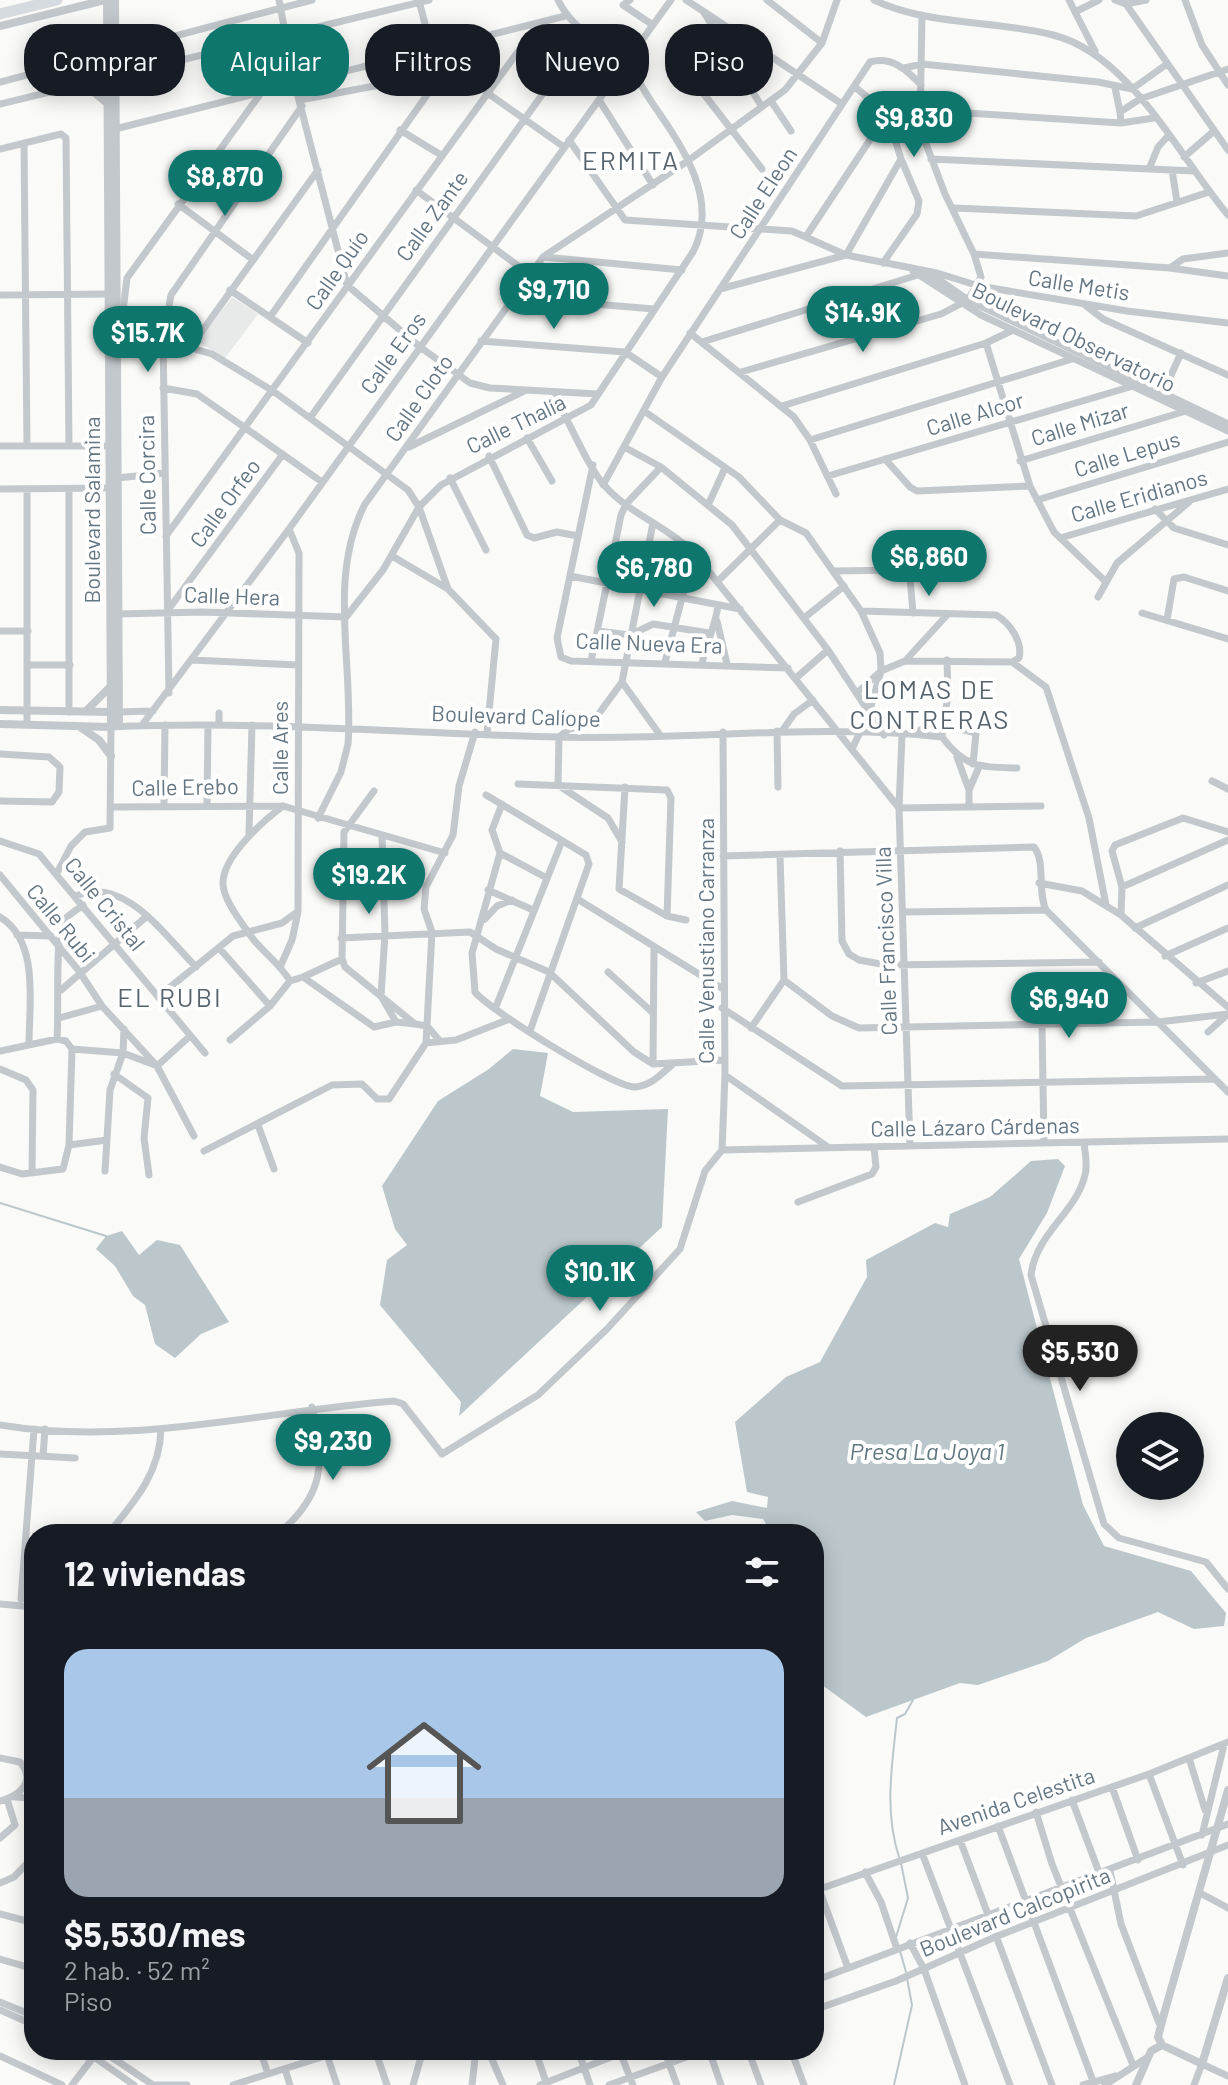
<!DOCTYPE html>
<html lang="es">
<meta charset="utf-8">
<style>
body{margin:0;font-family:Barlow,sans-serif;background:#20242c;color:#f1f3f6;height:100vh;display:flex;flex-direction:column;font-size:30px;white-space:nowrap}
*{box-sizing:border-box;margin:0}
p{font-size:26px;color:#9ea1a6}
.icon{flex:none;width:44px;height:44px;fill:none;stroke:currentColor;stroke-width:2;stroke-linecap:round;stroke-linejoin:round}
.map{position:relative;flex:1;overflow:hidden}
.panel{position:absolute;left:24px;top:1524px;width:800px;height:536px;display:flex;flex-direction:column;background:#171b24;border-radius:32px;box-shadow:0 4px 20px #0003}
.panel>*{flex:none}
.banner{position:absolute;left:24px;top:24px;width:800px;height:72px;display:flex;gap:16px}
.tools{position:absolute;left:1116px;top:1412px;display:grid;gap:16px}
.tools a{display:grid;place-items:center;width:88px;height:88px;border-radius:50%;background:#171b24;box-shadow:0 4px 20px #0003;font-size:40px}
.price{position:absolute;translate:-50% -68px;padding:0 18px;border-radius:28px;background:#0f766e;color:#fff;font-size:26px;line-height:52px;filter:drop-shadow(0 2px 4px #0008)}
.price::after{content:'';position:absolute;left:50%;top:48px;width:24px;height:18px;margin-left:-12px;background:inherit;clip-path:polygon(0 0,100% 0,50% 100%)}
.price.current{background:#222;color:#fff}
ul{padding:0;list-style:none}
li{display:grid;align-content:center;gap:16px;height:424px;padding:0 40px}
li+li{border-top:2px solid #363941}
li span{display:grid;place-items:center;height:248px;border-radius:24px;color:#555}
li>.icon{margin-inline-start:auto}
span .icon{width:144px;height:144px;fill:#fffc;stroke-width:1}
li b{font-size:34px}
h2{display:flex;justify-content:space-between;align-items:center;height:96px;padding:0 40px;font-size:34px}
.pill{padding:0 28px;border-radius:32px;background:#171b24;box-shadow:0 4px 20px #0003;font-size:28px;line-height:72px}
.pill.current{background:#0f766e;color:#fff}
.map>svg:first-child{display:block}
</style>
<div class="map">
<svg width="1228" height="2085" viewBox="0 0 1228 2085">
<rect width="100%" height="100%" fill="#fafaf8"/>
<path fill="#e8e9e9" d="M 232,297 L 258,314 L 225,358 L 198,342 Z"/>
<path fill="#bbc7cb" d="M 513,1049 L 548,1053 L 540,1096 L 573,1112 L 668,1109 L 662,1227 L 459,1416 L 461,1402 L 380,1305 L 387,1260 L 407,1245 L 395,1229 L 382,1186 L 438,1101 L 489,1069 Z
M 1058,1159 L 1065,1166 L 1047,1213 L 1019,1259 L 1083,1505 L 1104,1546 L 1191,1571 L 1226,1613 L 1224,1626 L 1194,1629 L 1158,1612 L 1086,1638 L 1048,1661 L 978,1685 L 960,1683 L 866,1717 L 822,1685 L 814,1674 L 814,1534 L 772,1534 L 763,1519 L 732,1515 L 705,1521 L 696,1512 L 732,1501 L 767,1508 L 768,1497 L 747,1492 L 735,1422 L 786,1377 L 820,1362 L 867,1277 L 866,1260 L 935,1223 L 948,1227 L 950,1214 L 990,1197 L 1031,1161 Z
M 122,1231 L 139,1255 L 157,1240 L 180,1245 L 229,1322 L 201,1334 L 175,1358 L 155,1344 L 145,1305 L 133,1296 L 115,1266 L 96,1249 L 106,1236 Z"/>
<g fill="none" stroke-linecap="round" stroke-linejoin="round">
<path stroke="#bbc7cb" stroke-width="2" d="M 0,1203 L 106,1236
M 899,1857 C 884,1811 892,1765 897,1718 L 905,1714 L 913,1700
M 896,1937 L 908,1898 L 901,1863
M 900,1951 L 906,1972
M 894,2085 L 912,2005 L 907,1978"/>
<path stroke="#c3c8cc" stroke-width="7" d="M 279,0 L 295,85 L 347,285 L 420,347 L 470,383 L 490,388 L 598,394
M 630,0 L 623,5 L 653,25
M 686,0 L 703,11 L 762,107
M 767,0 L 822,43
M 874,0 C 929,26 995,20 1053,35 C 1130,54 1179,157 1228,215
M 1069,0 L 1075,12
M 1115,0 L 1126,4 L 1146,0
M 1185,0 L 1202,45 L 1228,85
M 419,1 L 439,77
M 1126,4 L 1228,150
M 703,11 L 842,104
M 1095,51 L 1075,12 L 1099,0
M 679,62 L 762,169
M 904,68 L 922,64 L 1098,82 L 1132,89 L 1167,64
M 0,82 L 312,0
M 854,86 L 887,114 L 901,159 L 919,201 L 917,214 L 883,263
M 1115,88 L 1120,112
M 486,92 L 564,147
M 300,100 L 401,81 L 435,64
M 599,100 L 653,185
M 771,101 L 791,131
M 0,104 L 429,0
M 920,110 L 1121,123 L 1120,112 L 1140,99 L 1228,69
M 1121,123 L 1154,118
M 115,129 L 565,16
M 400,130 L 441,155
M 569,140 L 625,220 L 792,231 L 846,255 L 937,273 L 979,286 L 1127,311 L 1228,323
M 24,143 L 27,446
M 0,149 L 61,134 L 66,138 L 69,446
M 1184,157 L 1214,131
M 931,159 L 1194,171
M 1149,169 L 1158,147 L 1168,136
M 1172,170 L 1177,202
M 416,190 L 529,274
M 178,204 L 252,259
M 954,208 L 1136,216 L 1209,192
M 807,235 L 887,114
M 974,254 L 1170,268 L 1183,259 L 1228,253
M 544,257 L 682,270
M 1170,268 L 1228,276
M 913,271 L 981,315 L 1228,431
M 929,273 L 968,300 L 1228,424
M 720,289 L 846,255 L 901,159
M 230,290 L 308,343
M 0,295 L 109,294
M 511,297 L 654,309
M 1085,305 L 1103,319 L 1228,375
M 270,317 L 463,44
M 690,333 L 794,417 L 810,440 L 836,494
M 120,335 L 127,278 L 261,93
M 116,339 L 163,340 L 212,354 L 273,391 L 408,490 L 419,507 L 448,589 L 496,639 L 487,733
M 481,341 L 625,352 L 662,377
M 702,342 L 921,274
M 986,343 L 1030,486 L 1054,532 L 1105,581
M 192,345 L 318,170
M 741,372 L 941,314 L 968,300 L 981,277 L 974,254 L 945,194 L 920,128 L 922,15
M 163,388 L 197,394 L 322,482
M 552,392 C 568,418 586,464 604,485 C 629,514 667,526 694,553 L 899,808 L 1041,806
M 1163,393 L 1181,353
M 782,406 L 986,343 L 1013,330
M 644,411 L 739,477 L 780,520 L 806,533 L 861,611 L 880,653 L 881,671 L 869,713 L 852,749
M 310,418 L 585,35
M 527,438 L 552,481
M 810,440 L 1072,359
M 0,446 L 109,446
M 409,447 L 524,391
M 624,447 L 661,467 L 732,525 L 828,650 L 884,735
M 489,456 L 527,535 L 534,538 L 557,532 L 578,536
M 885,459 L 910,487 L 917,491 L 1030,486
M 1020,461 L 1186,411
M 593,465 L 557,638 L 561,657 L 571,661 L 788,668
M 828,476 L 1133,386
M 117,478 L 165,473
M 450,478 L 486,550
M 603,485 L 662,377 L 870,62 C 892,56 907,70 921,85
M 0,489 L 109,488
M 27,489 L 27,725
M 1037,500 L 1228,442
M 709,503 L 725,468
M 1155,509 L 1174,528 L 1228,545
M 166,536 L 538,24
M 1060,538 L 1228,489
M 392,556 L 448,589
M 834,571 L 903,570 L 910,578 L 913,613
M 570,576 L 740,609
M 718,581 L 780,520
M 1098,597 L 1117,563 L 1189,502
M 168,610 L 283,454
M 861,611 L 996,615 C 1010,623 1023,642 1019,658 L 1012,662
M 1142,613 L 1228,639
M 117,614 L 202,612 L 346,617 L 383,570 L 419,507 L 441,485 L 591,405 L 693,252 C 720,200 682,146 653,104 C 644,91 636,74 624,63 C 601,40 573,31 558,0
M 804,618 L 844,586
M 1167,620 L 1174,579 L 1184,577 L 1228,591
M 717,621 L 727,664
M 0,631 L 28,631
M 597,631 L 630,635 L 653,624 L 709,633
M 192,660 L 298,665
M 591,661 L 621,515 L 626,504 L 661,467
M 905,661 L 948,614
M 665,662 L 694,553
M 702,664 C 706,643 716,625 718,605
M 29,665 L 70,665
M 796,678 L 828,650
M 622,682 L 660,735
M 858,692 L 881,671 L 905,661 L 1012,662 L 1046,687 L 1089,818 L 1106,905
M 169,693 L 163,340 L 171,295 L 302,106
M 69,712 L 69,489
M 115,712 L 153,711
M 219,713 L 219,725
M 142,725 L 289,529 L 671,0
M 945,725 L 976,733 L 973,764
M 777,731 L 778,787
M 782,731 L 794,714 L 813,700
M 913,734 L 946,716
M 902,735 L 899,808 L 910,1146
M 942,737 L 948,695 L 947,660
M 0,754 L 49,757 L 60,767 L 59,792 L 52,802 L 0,801
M 957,757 L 969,790 L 969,807
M 1212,781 L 1228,789
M 518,784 L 667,790 L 671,798 L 667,916
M 625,787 L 619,889 L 667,916 L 686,920
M 969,790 L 979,767
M 374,791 L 344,832 L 342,959 L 345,967 L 415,1024 L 427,1026 L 440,1041
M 486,795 L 586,855 L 589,864 L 530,1031
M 502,804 L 492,830 L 500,853 L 472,953 L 475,992 C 489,1010 615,1088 635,1087 C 651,1086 661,1074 672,1065
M 164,805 L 165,725
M 207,805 L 208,725
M 283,806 C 263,821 222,857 223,884 C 223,900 244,926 253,939 C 265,954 280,964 290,981 L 303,977 L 374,1027 L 396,1022
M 112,807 L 283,806 L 445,853
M 318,818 L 341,772 L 348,744 C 354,666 327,577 365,504 L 543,257 L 689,160 L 785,90 L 822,43 L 837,0
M 1228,832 L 1183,818 L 1115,845 L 1112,851 L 1122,887 L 1121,915 L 1228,1007
M 249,833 L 252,725
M 382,837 L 385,934 L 381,996 L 396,1022 L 415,1024
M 0,841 L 39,854 L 205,1053
M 622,842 L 608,818 L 558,785 L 559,737 L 569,729 L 592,723 L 622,682 L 653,523
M 840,851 L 842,941 L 849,954 L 859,960 L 886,965 L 1099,962
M 500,853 L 545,877
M 723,856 L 1034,847 C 1046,862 1037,891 1046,910 L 1228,1092
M 780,856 L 784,980
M 57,873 L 71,846 L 85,832 L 110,828 L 111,727 C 261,720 410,734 560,737 C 687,741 814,723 942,737 C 965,768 980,767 1017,768
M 0,875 L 79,971 L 102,1006 L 157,1066 L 194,1136
M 1039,883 L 1082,891 L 1121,915
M 1122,887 L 1228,840
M 488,890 L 533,910
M 76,896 C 125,875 165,936 196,967
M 579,900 L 723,989
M 903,912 L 1046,910
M 0,917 C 40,941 29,1005 29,1044
M 485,919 L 497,906 L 512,900
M 1135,928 L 1228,885
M 17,935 L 51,936
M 341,938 L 470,932 L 496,949 L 549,972 L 634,1052 L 653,1064 L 724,1060
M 220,949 L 270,1006
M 1165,956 L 1228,928
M 281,965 L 292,940 L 298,912 L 299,553 L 289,529
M 608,972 L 652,1012
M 303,977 L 342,959
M 784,980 L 832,1016 L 859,1028 L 1158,1022 L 1228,1014
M 1196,983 L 1228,971
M 61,990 L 146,917
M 158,997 L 233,936 L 282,923 L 297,912
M 722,1008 L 842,1086 L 1215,1079
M 495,1009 L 562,841
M 59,1018 L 102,1006
M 1042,1025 L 1044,1143
M 751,1028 L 784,980
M 1208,1032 L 1227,1015
M 57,1039 C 59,1017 55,932 63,921 C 68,915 77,910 83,905
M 230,1040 L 270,1006 L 290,981
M 426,1043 L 456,1040 L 507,1020
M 0,1051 L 57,1039 L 66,1041 L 72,1049 L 123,1053 L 155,1065
M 653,1064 L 654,949
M 157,1066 L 190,1036
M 0,1069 L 26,1080 L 33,1090 L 32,1172
M 114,1074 L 148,1098 L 144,1138 L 149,1175
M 725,1075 L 828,1147
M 258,1125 L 274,1169
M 1084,1143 C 1085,1153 1088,1165 1085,1175 C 1076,1213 1036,1233 1031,1275 L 1104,1524 L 1119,1538 L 1206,1562 L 1228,1589
M 69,1145 L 107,1140
M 722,1150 L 1228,1139
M 722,1150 L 725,1075 L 723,732
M 204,1151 L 332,1085 L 362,1084 L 377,1099 L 389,1099 L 426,1043 L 432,932 L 424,909 L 426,887 L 453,835 L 459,786 L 475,732
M 0,1167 L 22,1174 L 63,1169 L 69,1145 L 72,1049
M 105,1171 L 110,1090 L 123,1053 L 124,1029
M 798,1202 L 872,1174 L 876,1167 L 874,1147
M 0,1425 C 131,1447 264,1411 394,1401 L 403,1404 L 442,1454 L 538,1395 L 607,1329 L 680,1249 L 705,1171 L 722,1150
M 0,1454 L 75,1458
M 43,1456 L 45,1429
M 108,1534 C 135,1501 160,1473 161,1429
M 278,1534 C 325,1495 325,1462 312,1407
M 21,1599 L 34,1429
M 0,1604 L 34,1607
M 0,1758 L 20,1762 C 37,1782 19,1796 0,1801
M 1189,1758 L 1205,1810
M 1149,1774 L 1183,1865
M 1112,1787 L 1138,1860
M 14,1797 L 34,1798
M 1072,1800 L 1100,1875
M 1036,1812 L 1052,1864 L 1133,2065
M 998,1826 L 1093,2081
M 1202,1835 L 1224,1745
M 0,1838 L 15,1825 L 7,1799
M 960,1840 L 1052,2085
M 922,1853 L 1010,2085
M 1110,1871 L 1121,1924 L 1159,2023
M 865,1872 L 881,1902 L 897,1949
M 0,1883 L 14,1877 L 34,1856
M 819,1889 L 848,1968
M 814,1891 L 1149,1774 L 1228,1742
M 1200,1893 L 1228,1908
M 0,1914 L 34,1923
M 910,1943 L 924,1969 L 965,2085
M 0,1959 L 34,1969
M 814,1981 L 1228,1824
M 0,2002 L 34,2016
M 0,2010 L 34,2025
M 814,2010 L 896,1981 L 995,1937 L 1228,1845
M 84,2050 L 134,2085
M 101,2050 L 153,2085
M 260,2050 L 268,2074
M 375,2050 L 387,2085
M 488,2050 L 503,2085
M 535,2050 L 547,2085
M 578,2050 L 590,2085
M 664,2050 L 677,2085
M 709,2050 L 721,2085
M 748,2050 L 761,2085
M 791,2050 L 804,2085
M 620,2052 L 633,2085
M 327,2055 L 337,2085
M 0,2056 L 62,2085
M 285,2069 L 290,2085
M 72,2085 L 95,2055
M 156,2085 L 187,2085
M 233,2085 L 344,2050
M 413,2085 L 423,2050
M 472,2085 L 476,2050
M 540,2085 L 629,2050
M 609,2085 L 706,2050
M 1083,2085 L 1116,2076
M 1105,2085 L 1148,2057
M 1194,2085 L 1202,2064 L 1228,2076"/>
<path stroke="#c3c8cc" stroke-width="8" d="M 115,0 L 119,726
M 0,26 L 105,0
M 76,63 L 93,50 L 106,30
M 84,84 L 108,104
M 0,710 L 111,712
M 86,711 L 110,687
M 0,724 L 111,727 L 107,0
M 80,727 L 99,740 L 111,756
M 1162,2045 L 1158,2037 L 1164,2014 L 1228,1790
M 1162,2045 L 1202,2064 L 1228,1978
M 1136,2085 L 1151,2051 L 1162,2045"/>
<path stroke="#d6dbdf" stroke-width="11" d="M 0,14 L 57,0"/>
</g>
<g text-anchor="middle" stroke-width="8" stroke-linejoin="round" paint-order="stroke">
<g font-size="22" fill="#657683" stroke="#fff">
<text transform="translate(763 193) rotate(-57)" y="8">Calle Eleon</text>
<text transform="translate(432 216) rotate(-54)" y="8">Calle Zante</text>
<text transform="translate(337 270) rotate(-55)" y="8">Calle Quío</text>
<text transform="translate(1079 285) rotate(9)" y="8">Calle Metis</text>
<text transform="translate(1074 337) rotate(26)" y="8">Boulevard Observatorio</text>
<text transform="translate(393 353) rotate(-54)" y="8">Calle Eros</text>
<text transform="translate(419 398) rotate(-55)" y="8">Calle Cloto</text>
<text transform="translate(975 414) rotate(-17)" y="8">Calle Alcor</text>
<text transform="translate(516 424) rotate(-26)" y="8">Calle Thalía</text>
<text transform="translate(1080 424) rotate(-17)" y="8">Calle Mizar</text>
<text transform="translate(1127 454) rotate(-17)" y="8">Calle Lepus</text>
<text transform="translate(147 475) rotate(-91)" y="8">Calle Corcira</text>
<text transform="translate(1139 496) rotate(-16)" y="8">Calle Eridianos</text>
<text transform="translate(225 503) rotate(-54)" y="8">Calle Orfeo</text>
<text transform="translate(92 510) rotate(-90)" y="8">Boulevard Salamina</text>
<text transform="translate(232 596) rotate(2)" y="8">Calle Hera</text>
<text transform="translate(649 643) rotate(2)" y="8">Calle Nueva Era</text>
<text transform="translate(516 716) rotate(2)" y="8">Boulevard Calíope</text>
<text transform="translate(280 748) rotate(-90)" y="8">Calle Ares</text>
<text transform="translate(185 787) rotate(-1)" y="8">Calle Erebo</text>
<text transform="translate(105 904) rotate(51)" y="8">Calle Cristal</text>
<text transform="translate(61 923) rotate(51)" y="8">Calle Rubi</text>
<text transform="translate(706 941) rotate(-90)" y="8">Calle Venustiano Carranza</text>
<text transform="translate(886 941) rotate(-92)" y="8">Calle Francisco Villa</text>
<text transform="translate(975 1127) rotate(-1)" y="8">Calle Lázaro Cárdenas</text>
<text transform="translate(1016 1801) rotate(-19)" y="8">Avenida Celestita</text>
<text transform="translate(1015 1912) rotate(-22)" y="8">Boulevard Calcopirita</text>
</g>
<g font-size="24" font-style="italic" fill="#60757c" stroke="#fff">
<text x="927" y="1460">Presa La Joya 1</text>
</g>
<g font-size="26" letter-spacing="2" fill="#57646e" stroke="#fff">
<text x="631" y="170">ERMITA</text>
<text x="930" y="699">LOMAS DE<tspan x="930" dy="30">CONTRERAS</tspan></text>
<text x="170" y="1007">EL RUBI</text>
</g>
</g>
</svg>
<div class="tools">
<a><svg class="icon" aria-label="layers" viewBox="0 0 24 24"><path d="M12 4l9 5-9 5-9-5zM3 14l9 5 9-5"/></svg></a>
</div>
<b class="price" style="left:914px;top:159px">$9,830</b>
<b class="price" style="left:225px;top:218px">$8,870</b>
<b class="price" style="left:554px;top:331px">$9,710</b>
<b class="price" style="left:863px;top:354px">$14.9K</b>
<b class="price" style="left:148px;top:374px">$15.7K</b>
<b class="price" style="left:929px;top:598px">$6,860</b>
<b class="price" style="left:654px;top:609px">$6,780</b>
<b class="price" style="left:369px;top:916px">$19.2K</b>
<b class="price" style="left:1069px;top:1040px">$6,940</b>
<b class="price" style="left:600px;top:1313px">$10.1K</b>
<b class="price current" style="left:1080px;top:1393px">$5,530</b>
<b class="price" style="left:333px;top:1482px">$9,230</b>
<div class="banner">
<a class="pill">Comprar</a>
<a class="pill current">Alquilar</a>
<a class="pill">Filtros</a>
<a class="pill">Nuevo</a>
<a class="pill">Piso</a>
</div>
<section class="panel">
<h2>12 viviendas<svg class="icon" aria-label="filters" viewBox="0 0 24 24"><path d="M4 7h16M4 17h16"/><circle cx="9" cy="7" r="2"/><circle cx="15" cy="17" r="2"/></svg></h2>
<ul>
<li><span style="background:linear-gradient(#a9c7e8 60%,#9aa5b1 0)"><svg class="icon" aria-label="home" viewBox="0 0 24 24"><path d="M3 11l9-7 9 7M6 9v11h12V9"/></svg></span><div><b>$5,530/mes</b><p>2 hab. · 52 m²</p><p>Piso</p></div></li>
</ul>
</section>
</div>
